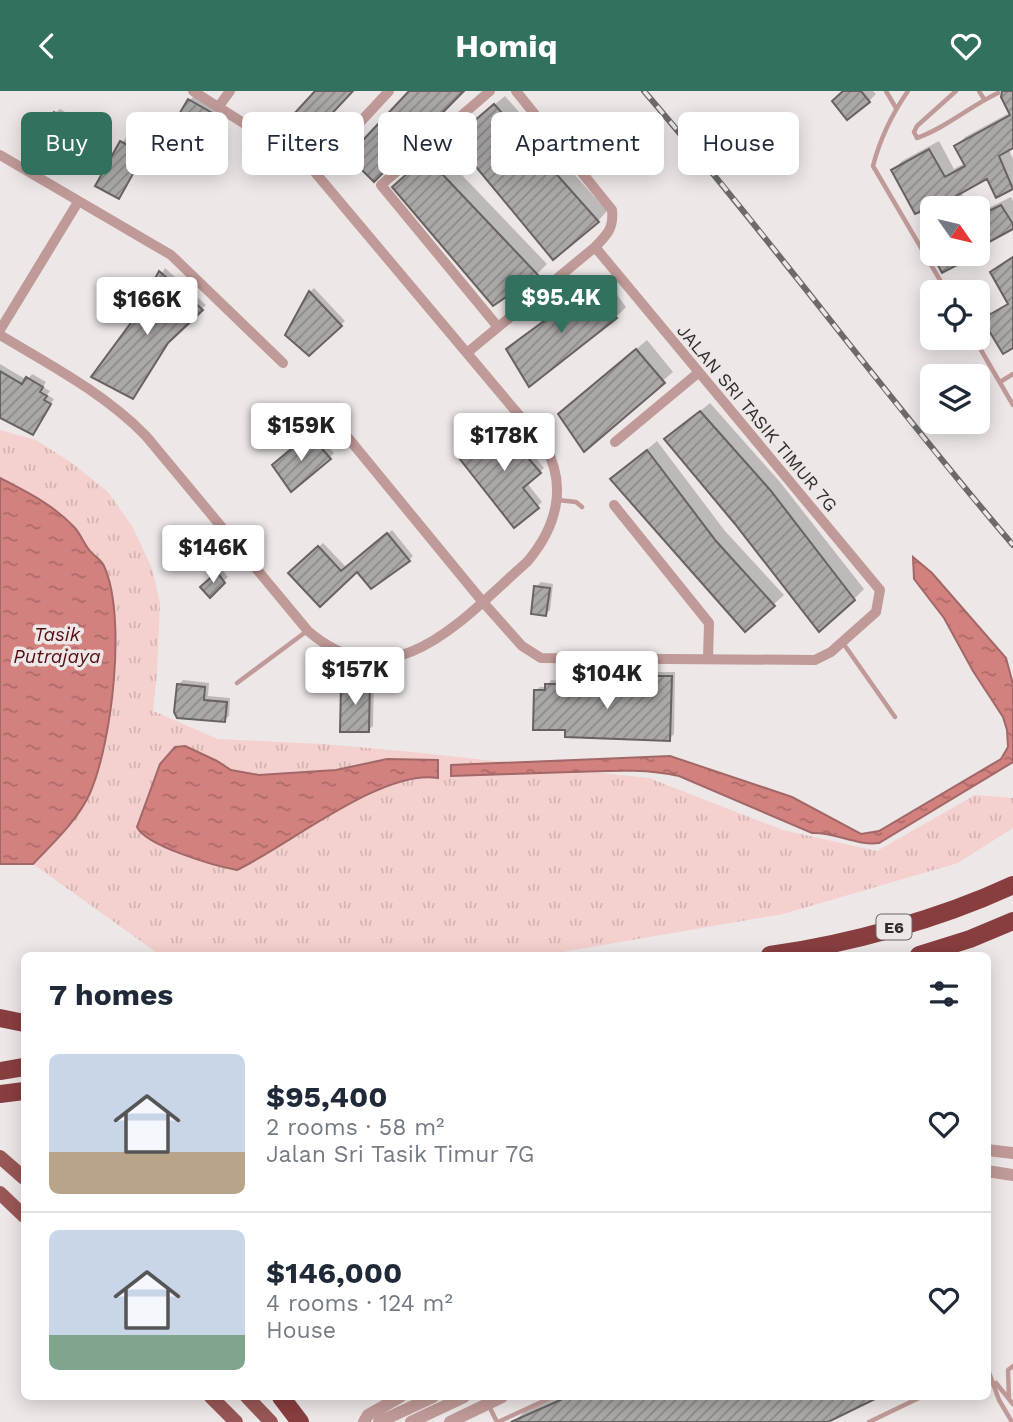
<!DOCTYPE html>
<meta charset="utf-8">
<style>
body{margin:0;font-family:"Work Sans",sans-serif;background:#f2f2f3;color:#1f2937;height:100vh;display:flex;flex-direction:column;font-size:26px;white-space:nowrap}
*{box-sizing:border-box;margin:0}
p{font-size:23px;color:#747a83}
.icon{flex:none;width:38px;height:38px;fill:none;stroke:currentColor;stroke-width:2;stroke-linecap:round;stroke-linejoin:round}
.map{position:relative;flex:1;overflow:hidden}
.side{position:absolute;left:21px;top:861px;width:970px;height:448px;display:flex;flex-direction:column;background:#fff;border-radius:10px;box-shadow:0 4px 18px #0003}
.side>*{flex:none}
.hud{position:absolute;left:21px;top:21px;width:971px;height:63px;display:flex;gap:14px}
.needle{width:46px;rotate:124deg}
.tools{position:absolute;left:920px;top:105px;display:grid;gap:14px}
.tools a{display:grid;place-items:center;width:70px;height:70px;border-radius:10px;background:#fff;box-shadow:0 4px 18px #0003;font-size:35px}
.price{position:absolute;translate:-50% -60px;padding:0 16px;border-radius:7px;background:#fff;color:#222;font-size:23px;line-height:46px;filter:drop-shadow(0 2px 4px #0008)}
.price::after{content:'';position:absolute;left:50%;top:42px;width:21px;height:16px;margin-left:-10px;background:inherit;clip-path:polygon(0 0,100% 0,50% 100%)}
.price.selected{background:#32715f;color:#fff}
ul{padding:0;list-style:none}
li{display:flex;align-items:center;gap:21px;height:175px;padding:0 28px}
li+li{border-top:2px solid #e0e1e3}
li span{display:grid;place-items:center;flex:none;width:196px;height:140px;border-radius:10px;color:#555}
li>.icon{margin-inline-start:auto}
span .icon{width:84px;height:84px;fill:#fffc;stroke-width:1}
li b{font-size:30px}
h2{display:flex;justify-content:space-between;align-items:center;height:84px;padding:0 28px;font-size:30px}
.tag{padding:0 24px;border-radius:10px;background:#fff;box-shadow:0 4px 18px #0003;font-size:24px;line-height:63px}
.tag.selected{background:#32715f;color:#fff}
header{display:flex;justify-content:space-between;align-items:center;height:91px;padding:0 28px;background:#32715f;color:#fff;font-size:32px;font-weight:700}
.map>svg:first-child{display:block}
</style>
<header><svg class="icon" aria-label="back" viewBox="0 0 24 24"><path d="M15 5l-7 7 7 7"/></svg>Homiq<svg class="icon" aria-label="heart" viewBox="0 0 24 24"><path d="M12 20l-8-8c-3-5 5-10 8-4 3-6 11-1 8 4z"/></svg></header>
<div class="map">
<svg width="1013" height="1331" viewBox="0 0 1013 1331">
<defs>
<pattern id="park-tufts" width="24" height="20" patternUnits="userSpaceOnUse" patternTransform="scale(1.75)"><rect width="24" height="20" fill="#f4d1cf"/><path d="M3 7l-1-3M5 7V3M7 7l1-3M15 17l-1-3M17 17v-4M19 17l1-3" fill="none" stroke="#d2b4b2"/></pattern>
<pattern id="water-ripples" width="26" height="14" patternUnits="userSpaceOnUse" patternTransform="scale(1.75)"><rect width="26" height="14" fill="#d3817f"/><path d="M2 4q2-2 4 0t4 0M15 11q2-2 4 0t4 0" fill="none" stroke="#ac6a68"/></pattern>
<pattern id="building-hatch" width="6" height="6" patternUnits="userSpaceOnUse" patternTransform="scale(1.75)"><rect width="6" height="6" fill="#ada8a8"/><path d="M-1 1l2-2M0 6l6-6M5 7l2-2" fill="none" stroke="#8d8989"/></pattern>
</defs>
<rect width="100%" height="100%" fill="#ede8e7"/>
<path fill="url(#park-tufts)" d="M 0,339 L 36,349 L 72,372 L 108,401 L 132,435 L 152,477 L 160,512 L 157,582 L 153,620 L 218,648 L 323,653 L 403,660 L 649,687 L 783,739 L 877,760 L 975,704 L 1013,707 L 1013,737 L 958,772 L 783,823 L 545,864 L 160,864 L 33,773 C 53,752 78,729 90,702 C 112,653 127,525 104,475 C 102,469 94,465 90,460 C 84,453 81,444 75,437 C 54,414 27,401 0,387 Z"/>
<path fill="url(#water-ripples)" stroke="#a26867" stroke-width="2" d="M 0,387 C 27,401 54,414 75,437 C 81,444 84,453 90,460 C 94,465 102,469 104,475 C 127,525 112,652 90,702 C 78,729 53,752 33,773 L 0,773 Z
M 913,466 L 932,482 L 1006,567 L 1013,593 L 1013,671 L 879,752 C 856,755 836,741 812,742 L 679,685 C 644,677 607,680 571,681 C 531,682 491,684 451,685 L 451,674 L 670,665 L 792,706 L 861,743 L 879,740 L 1001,668 L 1008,656 L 1007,639 L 1003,626 L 973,580 L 944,527 L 914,488 Z
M 185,655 L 217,670 L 231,679 L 259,684 L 336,679 L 387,668 L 438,669 L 438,687 C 383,677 288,755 237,779 C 215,775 146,755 137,736 L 160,673 L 175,656 Z"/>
<path fill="#0003" d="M 845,0 L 873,0 L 876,3 L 869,10 Z
M 1004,0 L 1013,0 L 1013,51 L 1008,57 L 1013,68 L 1013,96 L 997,104 L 988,86 L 961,101 L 969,117 L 933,117 L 893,79 L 902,70 L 939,50 L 954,78 L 965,72 L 956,55 L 965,46 L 1011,21 Z
M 194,5 L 223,22 L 187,76 L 190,9 Z
M 505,5 L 607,120 L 598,130 L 465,38 Z
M 60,18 L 91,36 L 98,27 L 110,34 L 81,79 L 55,22 Z
M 126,46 L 148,58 L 119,106 L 98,94 Z
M 437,58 L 547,173 L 537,183 L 493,213 L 404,86 Z
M 1011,106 L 1013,110 L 1013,136 L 978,152 L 978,122 Z
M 933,140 L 933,161 L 926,147 Z
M 934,163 L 965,163 L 956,172 L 943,179 Z
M 165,177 L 206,214 L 171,246 L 131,234 Z
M 604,186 L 626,216 L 616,226 L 508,259 L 517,249 Z
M 314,197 L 345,230 L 309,263 L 310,201 Z
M 647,249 L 673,281 L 584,358 L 570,314 Z
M 0,273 L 27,289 L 32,283 L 46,291 L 43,296 L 50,300 L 47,304 L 54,308 L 32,342 L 0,323 Z
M 710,312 L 780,391 L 864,498 L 854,508 L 736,432 L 666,348 Z
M 509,328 L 530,353 L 527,356 L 544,377 L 527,392 L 542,411 L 515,435 L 466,363 Z
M 314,340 L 334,362 L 329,367 L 278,370 Z
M 657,350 L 725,440 L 784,504 L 745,539 L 612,388 Z
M 392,439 L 413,465 L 409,469 L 357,479 L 320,514 L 291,482 L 323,452 L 347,477 Z
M 222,478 L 228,486 L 210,504 L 207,492 Z
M 541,491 L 553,493 L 550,519 L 546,523 L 536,496 Z
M 656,581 L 675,581 L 674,643 L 669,648 L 567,638 L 535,600 L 540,596 L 547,596 L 551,589 L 564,590 L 564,593 L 639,595 L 642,592 L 651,592 L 651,585 Z
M 361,584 L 374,584 L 373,635 L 368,639 L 343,594 L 347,590 L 357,590 Z
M 183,589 L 209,592 L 208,605 L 230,607 L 229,625 L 224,629 L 178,594 Z
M 552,1306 L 875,1306 L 824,1331 L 514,1331 L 529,1316 Z"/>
<path fill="url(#building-hatch)" stroke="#676362" stroke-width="2" d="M 315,0 L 353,0 L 309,47 L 292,25 Z
M 409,0 L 464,0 L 374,91 L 348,65 Z
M 843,0 L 861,0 L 870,11 L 847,29 L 832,10 Z
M 1002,0 L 1013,0 L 1013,57 L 999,65 L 1013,98 L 996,107 L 987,88 L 951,108 L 956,117 L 933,117 L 933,139 L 922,120 L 915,123 L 891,79 L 929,58 L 945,86 L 965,75 L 954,55 L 1010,24 L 1001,6 Z
M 188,8 L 221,27 L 183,82 L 155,64 Z
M 494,13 L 599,131 L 553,169 L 453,48 Z
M 54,21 L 86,40 L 92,30 L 107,39 L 81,81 L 34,55 Z
M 120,50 L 144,63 L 119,108 L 95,95 Z
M 426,66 L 538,184 L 493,215 L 392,96 Z
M 1001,114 L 1013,133 L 1013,138 L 978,157 L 978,125 Z
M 932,163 L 951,163 L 957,174 L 942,182 Z
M 1013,166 L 1013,257 L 1003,263 L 982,228 L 1008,213 L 990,181 Z
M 159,180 L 203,219 L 168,252 L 133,308 L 91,286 L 130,233 Z
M 593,194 L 617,227 L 529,296 L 506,258 Z
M 309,200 L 342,235 L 309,265 L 285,244 Z
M 636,258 L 665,292 L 584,361 L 558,323 Z
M 0,280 L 22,293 L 26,286 L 43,296 L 40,301 L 47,305 L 44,309 L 51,313 L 33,344 L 0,327 Z
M 700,320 L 771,400 L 855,509 L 819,541 L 735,433 L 664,348 Z
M 503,331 L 526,359 L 523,361 L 541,382 L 523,397 L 539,417 L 514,437 L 459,367 Z
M 309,343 L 331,368 L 291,401 L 272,374 Z
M 647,359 L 716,450 L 775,515 L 745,541 L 610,388 Z
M 387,442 L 410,470 L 371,498 L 357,481 L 320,516 L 288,482 L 318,455 L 341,480 Z
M 217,481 L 225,492 L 210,507 L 200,496 Z
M 534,495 L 550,497 L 546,525 L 531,523 Z
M 649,585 L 672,585 L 670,650 L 565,646 L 565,639 L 533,639 L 534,599 L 545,599 L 545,593 L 561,593 L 561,597 L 635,599 L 636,596 L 649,596 Z
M 355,588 L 370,588 L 369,641 L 340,641 L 341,594 L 355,594 Z
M 177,593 L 205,596 L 204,609 L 227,611 L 225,631 L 177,627 L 174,621 Z
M 567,1306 L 879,1306 L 828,1331 L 511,1331 Z"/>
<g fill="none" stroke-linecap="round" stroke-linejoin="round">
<path stroke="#c09a98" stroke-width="4.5" d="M 886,0 L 896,17
M 908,0 C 892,23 880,48 873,75 L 947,201
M 956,0 L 917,35 L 914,41 L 917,47 C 946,37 970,15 998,2
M 979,0 L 984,8
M 974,247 L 1013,314
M 1000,291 L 1013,283
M 558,409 L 576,411 L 582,416
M 191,475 L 227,445
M 843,552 L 895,626
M 237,592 L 307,540
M 987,1276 L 999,1309 L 1012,1331
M 996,1292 L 1013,1313
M 1009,1308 L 1008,1279 L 1013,1275
M 488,1313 L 497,1331
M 498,1331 L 552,1306
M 869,1331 L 921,1306"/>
<path stroke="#c09a98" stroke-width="10" d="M 490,0 L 381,94 L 498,236
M 219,15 L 230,0
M 0,64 L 171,164 L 283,272
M 308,73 L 341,49
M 318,84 L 350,42 L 389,0
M 0,239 L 78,111
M 0,244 C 50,274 104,302 146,345 L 308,540 C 394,613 463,527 527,471 C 556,437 568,396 545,355 L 308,73 L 193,0
M 468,261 L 595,156 C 607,144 614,137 612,119 L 516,0
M 340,337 L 482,510 L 522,555 L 541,567 L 815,569 L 831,561 L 876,521 L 880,499 L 595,156
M 615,351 L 698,282
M 614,414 L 709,532 L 708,568"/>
<path stroke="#c09a98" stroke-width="12" d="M 987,1059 L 1013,1062
M 987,1080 L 1013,1084
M 364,1331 L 368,1324 L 400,1306
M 379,1331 L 433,1306
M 411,1331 L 464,1306
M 450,1331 L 502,1306"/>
<path stroke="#985756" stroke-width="14" d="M 0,1066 L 24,1087
M 0,1102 L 24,1125
M 211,1306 L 236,1331
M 247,1306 L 271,1331"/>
<path stroke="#883e3f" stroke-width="18" d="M 770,864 C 849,853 940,828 1013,794
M 919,864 L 970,848 L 1013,830
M 0,927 L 24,932
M 0,980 L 24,976
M 0,1003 L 24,1000
M 281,1306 L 300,1331"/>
<defs>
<path id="rail" d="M 644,0 C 771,148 886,306 1013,454"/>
</defs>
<use href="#rail" stroke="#6d6a69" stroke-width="6"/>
<use href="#rail" stroke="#ede8e7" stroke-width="3.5" stroke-dasharray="10" stroke-linecap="butt"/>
</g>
<g text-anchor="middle" stroke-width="7" stroke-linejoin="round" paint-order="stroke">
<rect fill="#ede8e7" stroke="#696666" stroke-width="2" x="876.5" y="823.5" width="35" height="25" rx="5"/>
<g font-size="16" font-weight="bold" fill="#302e2e">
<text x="894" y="842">E6</text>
</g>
<g font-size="18" fill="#302e2e" stroke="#ede8e7">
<text transform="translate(757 327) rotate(50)" y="6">JALAN SRI TASIK TIMUR 7G</text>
</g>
<g font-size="19" font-style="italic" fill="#560b13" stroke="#ede8e7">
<text x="57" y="550">Tasik<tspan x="57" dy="22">Putrajaya</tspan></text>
</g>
</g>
</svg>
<div class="tools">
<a><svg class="needle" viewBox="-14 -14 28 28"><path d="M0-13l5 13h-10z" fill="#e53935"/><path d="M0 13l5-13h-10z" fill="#747a83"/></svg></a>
<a><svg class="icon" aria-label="locate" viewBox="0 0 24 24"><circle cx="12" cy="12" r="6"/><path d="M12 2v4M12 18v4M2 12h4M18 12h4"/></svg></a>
<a><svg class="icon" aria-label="layers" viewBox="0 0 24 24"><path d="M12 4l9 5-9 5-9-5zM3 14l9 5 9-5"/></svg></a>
</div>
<b class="price selected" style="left:561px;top:244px">$95.4K</b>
<b class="price" style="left:147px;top:246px">$166K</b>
<b class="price" style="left:301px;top:372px">$159K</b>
<b class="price" style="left:504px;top:382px">$178K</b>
<b class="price" style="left:213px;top:494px">$146K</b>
<b class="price" style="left:355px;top:616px">$157K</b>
<b class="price" style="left:607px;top:620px">$104K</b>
<div class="hud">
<a class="tag selected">Buy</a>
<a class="tag">Rent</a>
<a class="tag">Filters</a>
<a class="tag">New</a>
<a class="tag">Apartment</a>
<a class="tag">House</a>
</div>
<section class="side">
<h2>7 homes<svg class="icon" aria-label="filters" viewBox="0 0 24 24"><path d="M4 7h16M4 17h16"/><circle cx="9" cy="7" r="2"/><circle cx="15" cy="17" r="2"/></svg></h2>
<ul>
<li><span style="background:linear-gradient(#c9d6e8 70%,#b9a48a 0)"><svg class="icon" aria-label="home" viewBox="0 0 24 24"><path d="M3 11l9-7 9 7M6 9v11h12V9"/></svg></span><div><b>$95,400</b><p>2 rooms · 58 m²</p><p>Jalan Sri Tasik Timur 7G</p></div><svg class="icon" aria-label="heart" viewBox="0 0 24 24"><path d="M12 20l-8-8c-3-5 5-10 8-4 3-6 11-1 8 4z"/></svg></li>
<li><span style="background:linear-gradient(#c9d6e8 75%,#7fa58c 0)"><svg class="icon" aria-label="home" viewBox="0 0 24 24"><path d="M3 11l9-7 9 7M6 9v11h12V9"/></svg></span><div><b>$146,000</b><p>4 rooms · 124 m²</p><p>House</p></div><svg class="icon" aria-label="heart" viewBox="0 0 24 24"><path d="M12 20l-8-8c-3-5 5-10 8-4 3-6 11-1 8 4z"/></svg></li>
</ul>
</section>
</div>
